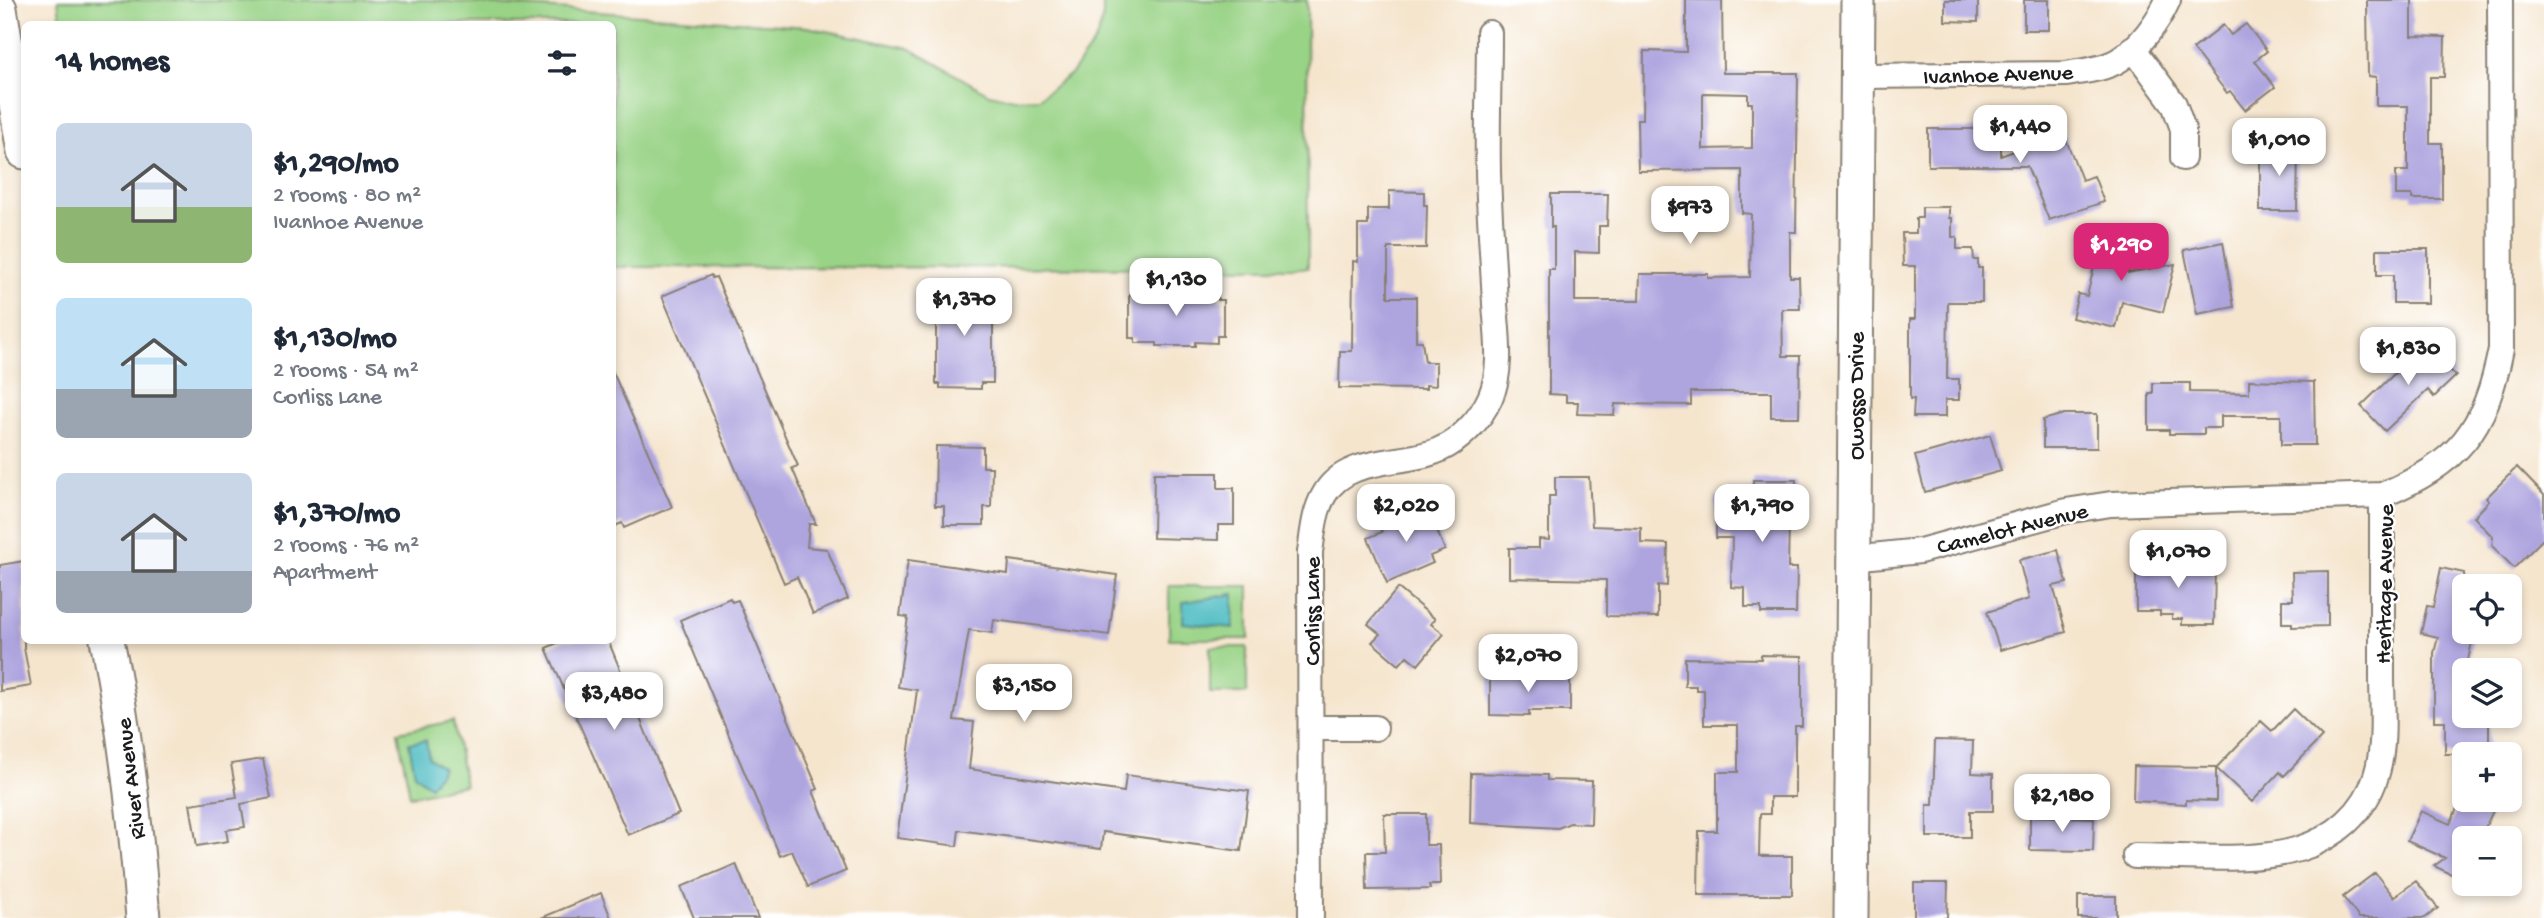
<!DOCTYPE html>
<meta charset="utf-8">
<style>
body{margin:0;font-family:"Gochi Hand",sans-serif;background:#f6f6f7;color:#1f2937;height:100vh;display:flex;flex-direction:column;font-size:26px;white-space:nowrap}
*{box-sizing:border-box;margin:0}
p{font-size:23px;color:#747a83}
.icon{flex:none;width:38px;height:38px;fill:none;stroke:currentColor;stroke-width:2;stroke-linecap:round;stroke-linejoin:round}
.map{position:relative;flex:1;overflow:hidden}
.drawer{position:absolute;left:21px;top:21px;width:595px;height:623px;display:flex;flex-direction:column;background:#fff;border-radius:10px;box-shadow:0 4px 10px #0003}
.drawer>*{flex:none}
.controls{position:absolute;left:2452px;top:574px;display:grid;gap:14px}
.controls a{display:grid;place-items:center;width:70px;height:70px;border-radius:10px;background:#fff;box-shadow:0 4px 10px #0003;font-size:35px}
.price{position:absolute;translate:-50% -60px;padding:0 16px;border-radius:14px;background:#fff;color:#222;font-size:23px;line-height:46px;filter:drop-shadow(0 2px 4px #0008)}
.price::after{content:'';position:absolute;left:50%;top:42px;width:21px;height:16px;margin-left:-10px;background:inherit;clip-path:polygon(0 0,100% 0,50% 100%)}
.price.selected{background:#db2777;color:#fff}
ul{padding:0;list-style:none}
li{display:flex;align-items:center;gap:21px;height:175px;padding:0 35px}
li span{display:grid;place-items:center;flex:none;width:196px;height:140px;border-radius:10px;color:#555}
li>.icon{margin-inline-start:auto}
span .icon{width:84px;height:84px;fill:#fffc;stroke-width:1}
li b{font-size:30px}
h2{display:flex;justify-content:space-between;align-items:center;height:84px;padding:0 35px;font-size:30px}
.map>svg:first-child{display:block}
</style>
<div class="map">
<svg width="2544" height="918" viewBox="0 0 2544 918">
<rect width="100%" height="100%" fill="#fff"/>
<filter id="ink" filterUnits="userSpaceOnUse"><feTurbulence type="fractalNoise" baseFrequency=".0143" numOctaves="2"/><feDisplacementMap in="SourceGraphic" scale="14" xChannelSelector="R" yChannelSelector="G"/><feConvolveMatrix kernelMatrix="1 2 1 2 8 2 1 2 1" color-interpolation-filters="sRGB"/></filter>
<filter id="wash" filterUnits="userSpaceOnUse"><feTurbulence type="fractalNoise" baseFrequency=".00686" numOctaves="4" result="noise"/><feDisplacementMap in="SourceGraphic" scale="28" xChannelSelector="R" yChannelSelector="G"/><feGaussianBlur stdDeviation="1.57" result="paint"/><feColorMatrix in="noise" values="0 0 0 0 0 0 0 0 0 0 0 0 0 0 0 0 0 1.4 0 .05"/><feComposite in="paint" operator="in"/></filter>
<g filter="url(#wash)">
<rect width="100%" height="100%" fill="#f5e5cd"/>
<path fill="#99d386" stroke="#5a7851" stroke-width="2" d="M 58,0 L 428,0 L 807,27 L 909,48 L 989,94 L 1016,99 L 1039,98 L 1071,74 L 1096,40 L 1103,16 L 1103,0 L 1307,0 L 1308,268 L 613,267 L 612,24 L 61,24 Z
M 1169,586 L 1249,586 L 1249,639 L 1169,639 Z
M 1210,647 L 1247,647 L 1247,693 L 1210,693 Z
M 453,721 L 465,785 L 410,796 L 398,732 Z"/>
<path fill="#4dbcc2" stroke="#346c6f" stroke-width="2" d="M 1234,594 L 1233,628 L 1183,623 L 1183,602 Z
M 426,740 L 429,758 L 443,768 L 430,786 L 415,775 L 409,743 Z"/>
<g id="blocks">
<path fill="#aea5df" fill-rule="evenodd" d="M 1686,0 L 1722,0 L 1723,73 L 1798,73 L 1796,232 L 1790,232 L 1790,277 L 1799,277 L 1800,309 L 1782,309 L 1783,356 L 1800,356 L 1799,417 L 1771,417 L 1771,392 L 1691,392 L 1691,405 L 1615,404 L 1614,415 L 1577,414 L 1578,402 L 1566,402 L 1566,395 L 1549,394 L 1549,269 L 1554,269 L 1554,227 L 1551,227 L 1551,194 L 1608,194 L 1607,226 L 1599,226 L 1599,253 L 1575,252 L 1575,301 L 1639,301 L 1640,274 L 1708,274 L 1708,278 L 1750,277 L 1751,214 L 1742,213 L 1742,170 L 1638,171 L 1637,119 L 1643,119 L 1644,51 L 1686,52 ZM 1703,93 L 1748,94 L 1748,103 L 1752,103 L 1752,148 L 1703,149 Z
M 1945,0 L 1978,0 L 1978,22 L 1945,21 Z
M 2024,0 L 2049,0 L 2049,30 L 2024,30 Z
M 2367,0 L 2412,0 L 2412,36 L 2445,37 L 2444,77 L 2430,77 L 2430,143 L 2442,143 L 2442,199 L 2412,199 L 2412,195 L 2396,195 L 2396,171 L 2408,171 L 2408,106 L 2376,106 L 2376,77 L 2368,76 Z
M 2246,24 L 2267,51 L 2255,61 L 2275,87 L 2245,110 L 2230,91 L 2227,93 L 2193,49 L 2223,25 L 2231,35 Z
M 1928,129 L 2001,129 L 2001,156 L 2063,132 L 2082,180 L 2094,176 L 2104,202 L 2049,220 L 2027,166 L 1928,166 Z
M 2260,145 L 2298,145 L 2297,211 L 2260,211 Z
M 1389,191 L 1424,192 L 1424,205 L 1427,205 L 1426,248 L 1388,248 L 1388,297 L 1416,297 L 1416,341 L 1422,341 L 1425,362 L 1436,362 L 1436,386 L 1426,385 L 1426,389 L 1339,388 L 1340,351 L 1352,351 L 1353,261 L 1358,262 L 1358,225 L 1368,225 L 1368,209 L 1389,209 Z
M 1922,207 L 1949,207 L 1949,218 L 1952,218 L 1952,237 L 1957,237 L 1957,249 L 1973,249 L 1974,260 L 1978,260 L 1978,268 L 1982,268 L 1982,302 L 1948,302 L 1947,379 L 1959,379 L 1959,400 L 1945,400 L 1945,417 L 1913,417 L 1914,399 L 1910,399 L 1910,319 L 1915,319 L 1915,266 L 1903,266 L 1902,233 L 1916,233 L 1916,218 L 1922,218 Z
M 2103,230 L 2136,238 L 2128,273 L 2175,264 L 2163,312 L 2122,302 L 2116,328 L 2072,318 L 2078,294 L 2087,296 Z
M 2223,242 L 2234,307 L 2197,314 L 2184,250 Z
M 2377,249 L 2428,249 L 2428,303 L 2393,303 L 2393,275 L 2377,275 Z
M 711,275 L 712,278 L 716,277 L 798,466 L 792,468 L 816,524 L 809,524 L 807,547 L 827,549 L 848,599 L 813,614 L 797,577 L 784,583 L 662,296 Z
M 946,288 L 982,288 L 982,297 L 999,297 L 999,319 L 993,319 L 993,383 L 981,383 L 981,389 L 940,388 L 940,384 L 936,384 L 936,323 L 927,323 L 927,300 L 946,300 Z
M 1157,290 L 1218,293 L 1218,300 L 1223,300 L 1223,336 L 1217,336 L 1217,343 L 1195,342 L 1195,346 L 1157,346 L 1157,343 L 1135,343 L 1135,338 L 1129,338 L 1129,297 L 1131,293 L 1157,293 Z
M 2425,344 L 2456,376 L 2434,397 L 2428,390 L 2385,431 L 2361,406 Z
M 612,370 L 672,507 L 624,528 L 622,523 L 612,527 Z
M 2249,380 L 2314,382 L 2315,445 L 2281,445 L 2281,416 L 2221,416 L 2221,428 L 2204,428 L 2204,434 L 2169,434 L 2169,430 L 2149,430 L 2149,393 L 2153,393 L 2153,383 L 2190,383 L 2190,392 L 2249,393 Z
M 2064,414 L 2097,414 L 2097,448 L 2043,448 L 2043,420 Z
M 1990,435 L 2001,471 L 1925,492 L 1915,456 Z
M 936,446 L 983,447 L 983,467 L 992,467 L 991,507 L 984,507 L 984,525 L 944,525 L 944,506 L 935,506 Z
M 2517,467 L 2544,495 L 2544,538 L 2514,568 L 2492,546 L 2493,537 L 2474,517 L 2489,501 L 2486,498 Z
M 1154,473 L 1218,473 L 1218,488 L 1234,488 L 1234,525 L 1218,525 L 1218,540 L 1153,538 Z
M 1555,477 L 1589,477 L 1592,526 L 1641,528 L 1641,543 L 1668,544 L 1667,586 L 1658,585 L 1658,617 L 1606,616 L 1606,580 L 1509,578 L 1509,548 L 1539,548 L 1539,539 L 1549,540 L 1549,496 L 1555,496 Z
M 1753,480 L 1796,480 L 1796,520 L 1789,520 L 1788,568 L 1797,568 L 1796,613 L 1761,613 L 1761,607 L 1745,607 L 1745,588 L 1731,587 L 1732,538 L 1716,538 L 1716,497 L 1753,497 Z
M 1412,508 L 1416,517 L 1429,512 L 1445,550 L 1430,556 L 1433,563 L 1387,583 L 1368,538 L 1382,532 L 1378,523 Z
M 2058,550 L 2067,583 L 2053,586 L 2066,632 L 2000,650 L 1987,612 L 2029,599 L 2019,560 Z
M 2178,559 L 2215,560 L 2214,625 L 2182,625 L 2182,619 L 2172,619 L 2172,615 L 2160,615 L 2160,611 L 2136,611 L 2136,562 L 2178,562 Z
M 908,560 L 1008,574 L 1009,560 L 1117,575 L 1109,635 L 994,620 L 992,633 L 969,630 L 954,720 L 974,722 L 969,769 L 1124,792 L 1126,775 L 1249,791 L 1241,851 L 1103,832 L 1101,849 L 959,830 L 957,846 L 897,838 L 917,690 L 898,687 L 908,617 L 900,616 Z
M 24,561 L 24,648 L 31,686 L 0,691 L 0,565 Z
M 2441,568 L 2464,573 L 2464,632 L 2474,632 L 2466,670 L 2464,670 L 2464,716 L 2489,716 L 2489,754 L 2445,754 L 2445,721 L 2434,721 L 2434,653 L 2438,637 L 2421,633 L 2427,606 L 2433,607 Z
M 2328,571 L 2328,626 L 2292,627 L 2292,623 L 2282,623 L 2282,600 L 2293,600 L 2292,572 Z
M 1398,588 L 1435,619 L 1431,624 L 1444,634 L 1418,665 L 1407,656 L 1399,665 L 1372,642 L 1380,634 L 1368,624 Z
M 730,598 L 732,602 L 738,600 L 818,789 L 813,791 L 846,871 L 808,887 L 792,851 L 780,856 L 680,620 Z
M 564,640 L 608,640 L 679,814 L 628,835 L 546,648 Z
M 1761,655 L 1802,656 L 1802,726 L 1795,726 L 1795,797 L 1770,797 L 1770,814 L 1760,814 L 1759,856 L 1792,856 L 1792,895 L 1698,895 L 1699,831 L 1717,831 L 1717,772 L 1738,772 L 1738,725 L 1704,725 L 1704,690 L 1696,690 L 1696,686 L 1685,686 L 1685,658 L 1761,659 Z
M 1511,670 L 1531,670 L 1531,678 L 1570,678 L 1570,711 L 1529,711 L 1529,716 L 1490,715 L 1490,677 L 1511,677 Z
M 2293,709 L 2322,737 L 2284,776 L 2280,772 L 2252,802 L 2216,768 L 2261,721 L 2272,731 Z
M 1935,740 L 1973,741 L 1972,773 L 1993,774 L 1993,811 L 1970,811 L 1970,837 L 1927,837 L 1927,805 L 1933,805 Z
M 263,759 L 271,798 L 241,804 L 245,827 L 226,830 L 228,841 L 197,846 L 190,804 L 237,797 L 231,764 Z
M 2134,766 L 2216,767 L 2216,801 L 2186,800 L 2186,804 L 2133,801 Z
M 1471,773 L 1547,775 L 1547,780 L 1592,781 L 1591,824 L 1570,823 L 1558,828 L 1470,823 Z
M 2463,795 L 2464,800 L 2474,800 L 2494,809 L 2480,838 L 2464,838 L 2464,880 L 2434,866 L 2445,858 L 2407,841 L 2421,811 L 2450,824 Z
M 1384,814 L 1426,814 L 1426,845 L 1439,845 L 1440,885 L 1429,885 L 1430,889 L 1367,890 L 1366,852 L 1385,852 Z
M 2030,816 L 2094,818 L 2093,851 L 2030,850 Z
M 736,864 L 758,918 L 694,918 L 681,887 Z
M 2375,873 L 2394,897 L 2416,881 L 2438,908 L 2425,918 L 2359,918 L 2343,897 Z
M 1914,883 L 1948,883 L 1947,918 L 1914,918 Z
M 601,893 L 611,918 L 541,918 Z
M 2078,896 L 2116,896 L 2116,918 L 2078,918 Z"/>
</g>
</g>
<g filter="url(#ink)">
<use href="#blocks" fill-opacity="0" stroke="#888074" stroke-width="2"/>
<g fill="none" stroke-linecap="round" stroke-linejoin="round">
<defs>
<path id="street" d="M 2133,48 L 2174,104 L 2183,129 L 2183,158
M 1858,76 L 2066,74 C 2083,71 2105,69 2119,60 C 2140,47 2158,22 2168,0
M 1853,558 L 1920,551 L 2066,511 L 2111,504 L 2382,495
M 1311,728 L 1375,728
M 2135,856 C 2183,856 2254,863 2299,849 C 2335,838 2365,812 2376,776 C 2386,745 2382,707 2382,675 C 2382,615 2382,555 2382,495 C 2459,463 2485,431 2501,349 L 2500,0
M 1311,918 L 1310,552 C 1313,533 1314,512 1324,495 C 1346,455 1403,466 1439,450 C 1461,440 1480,420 1490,398 C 1503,370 1497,334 1495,304 C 1493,260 1489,215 1488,171 C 1487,125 1489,79 1489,33"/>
<path id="secondary" d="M 0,9 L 24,152
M 107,640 C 126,733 136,824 143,918
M 1851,918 L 1858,0"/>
</defs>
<use href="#street" stroke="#888074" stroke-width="28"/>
<use href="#secondary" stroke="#888074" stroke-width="37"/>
<use href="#street" stroke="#fff" stroke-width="24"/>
<use href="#secondary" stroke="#fff" stroke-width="33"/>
</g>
</g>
<g text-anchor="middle" stroke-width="5" stroke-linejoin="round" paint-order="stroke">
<g font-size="23" fill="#1c1c1c" stroke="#fff">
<text transform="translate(1998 73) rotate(-2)" y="8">Ivanhoe Avenue</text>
<text transform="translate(1855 396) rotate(-90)" y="8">Owosso Drive</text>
<text transform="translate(2012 527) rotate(-14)" y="8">Camelot Avenue</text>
<text transform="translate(2383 584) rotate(-89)" y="8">Heritage Avenue</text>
<text transform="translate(1311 611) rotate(-90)" y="8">Corliss Lane</text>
<text transform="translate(129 779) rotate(-97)" y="8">River Avenue</text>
</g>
</g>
</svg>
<div class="controls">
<a><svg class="icon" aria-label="locate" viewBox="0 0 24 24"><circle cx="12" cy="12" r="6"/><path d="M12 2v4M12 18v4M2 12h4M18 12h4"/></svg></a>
<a><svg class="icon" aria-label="layers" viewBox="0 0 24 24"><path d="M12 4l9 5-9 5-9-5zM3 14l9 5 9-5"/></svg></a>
<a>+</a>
<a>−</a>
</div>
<b class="price" style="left:2020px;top:165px">$1,440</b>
<b class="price" style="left:2279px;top:178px">$1,010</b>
<b class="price" style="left:1690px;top:246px">$973</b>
<b class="price selected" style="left:2121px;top:283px">$1,290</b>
<b class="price" style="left:1176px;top:318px">$1,130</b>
<b class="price" style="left:964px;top:338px">$1,370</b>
<b class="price" style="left:2408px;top:387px">$1,830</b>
<b class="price" style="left:1406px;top:544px">$2,020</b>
<b class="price" style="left:1762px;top:544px">$1,790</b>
<b class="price" style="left:2178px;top:590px">$1,070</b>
<b class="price" style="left:1528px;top:694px">$2,070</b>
<b class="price" style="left:1024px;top:724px">$3,150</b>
<b class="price" style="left:614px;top:732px">$3,480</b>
<b class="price" style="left:2062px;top:834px">$2,180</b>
<section class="drawer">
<h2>14 homes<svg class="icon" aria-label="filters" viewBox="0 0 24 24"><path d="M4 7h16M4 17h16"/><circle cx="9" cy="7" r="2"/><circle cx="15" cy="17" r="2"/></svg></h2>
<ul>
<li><span style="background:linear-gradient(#c9d6e8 60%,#8fb573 0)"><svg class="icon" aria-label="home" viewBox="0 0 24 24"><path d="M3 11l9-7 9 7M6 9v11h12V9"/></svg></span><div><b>$1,290/mo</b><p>2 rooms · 80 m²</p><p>Ivanhoe Avenue</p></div></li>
<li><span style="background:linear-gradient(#bfe0f5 65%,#9aa5b1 0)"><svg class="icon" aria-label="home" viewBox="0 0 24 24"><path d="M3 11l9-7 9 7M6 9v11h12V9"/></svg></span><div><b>$1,130/mo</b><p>2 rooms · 54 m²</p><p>Corliss Lane</p></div></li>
<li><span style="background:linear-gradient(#c9d6e8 70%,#9aa5b1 0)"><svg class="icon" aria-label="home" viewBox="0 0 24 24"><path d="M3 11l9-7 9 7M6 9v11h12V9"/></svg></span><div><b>$1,370/mo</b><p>2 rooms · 76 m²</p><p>Apartment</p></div></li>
</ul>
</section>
</div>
